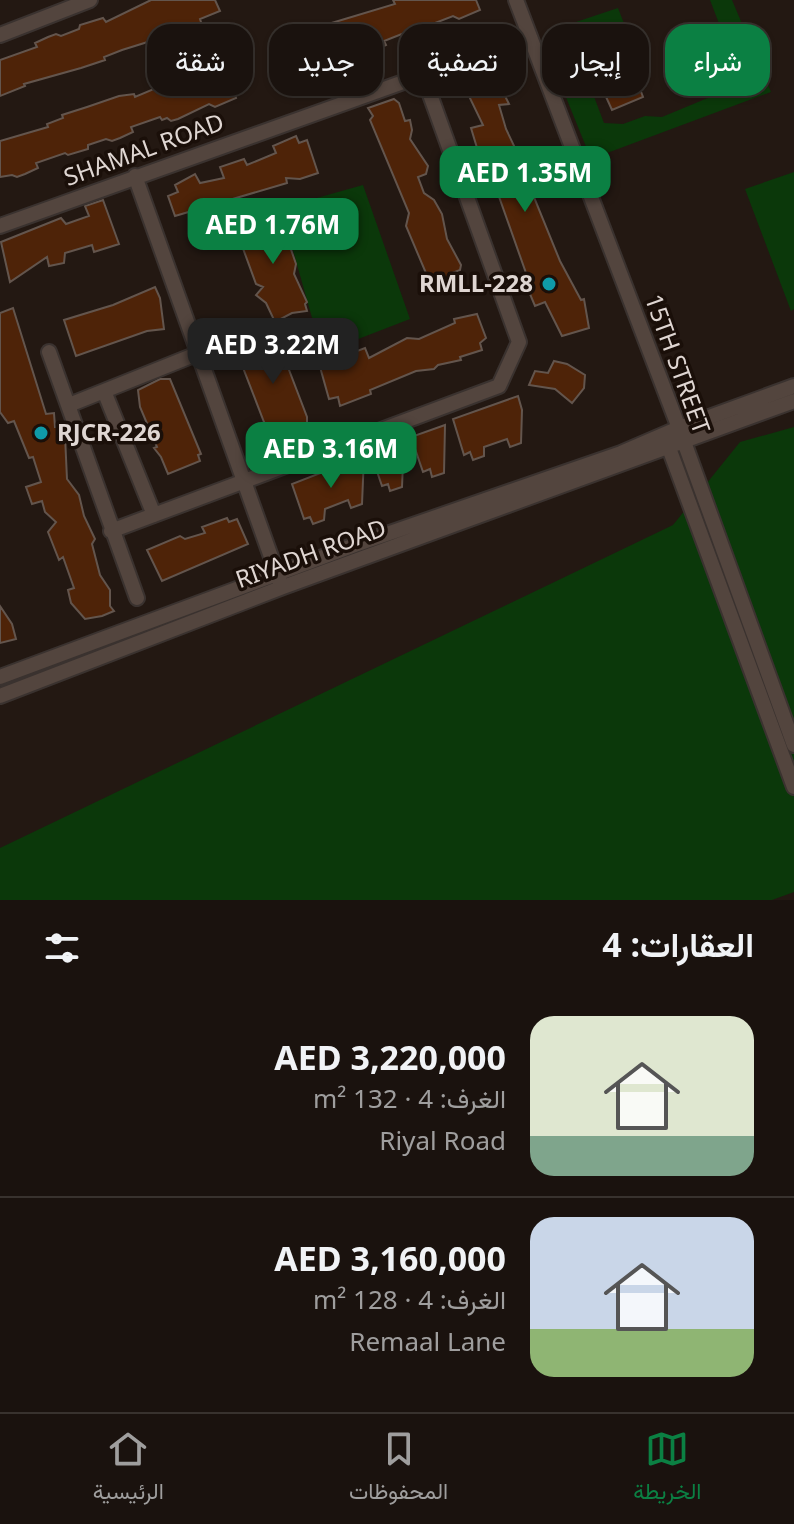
<!DOCTYPE html>
<html lang="ar">
<meta charset="utf-8">
<style>
body{margin:0;font-family:"Noto Sans",Vazirmatn,sans-serif;background:#27201c;color:#f1f3f6;direction:rtl;height:100vh;display:flex;flex-direction:column;font-size:30px;white-space:nowrap}
*{box-sizing:border-box;margin:0}
p{font-size:26px;color:#9f9e9e}
.icon{flex:none;width:44px;height:44px;fill:none;stroke:currentColor;stroke-width:2;stroke-linecap:round;stroke-linejoin:round}
.map{position:relative;height:900px;overflow:hidden;direction:ltr}
.side{display:flex;flex-direction:column;background:#1a120e;flex:1}
.side>*{flex:none}
.hud{position:absolute;left:24px;top:24px;width:746px;height:72px;direction:rtl;display:flex;gap:16px}
.price{position:absolute;translate:-50% -68px;padding:0 18px;border-radius:16px;background:#0b8043;color:#fff;font-size:26px;line-height:52px;filter:drop-shadow(0 2px 4px #0008)}
.price::after{content:'';position:absolute;left:50%;top:48px;width:24px;height:18px;margin-left:-12px;background:inherit;clip-path:polygon(0 0,100% 0,50% 100%)}
.price.active{background:#222;color:#fff}
ul{padding:0;list-style:none}
li{display:flex;align-items:center;gap:24px;height:200px;padding:0 40px}
li+li{border-top:2px solid #38322e}
li span{display:grid;place-items:center;flex:none;width:224px;height:160px;border-radius:24px;color:#555}
li>.icon{margin-inline-start:auto}
span .icon{width:96px;height:96px;fill:#fffc;stroke-width:1}
li b{font-size:34px}
h2{display:flex;justify-content:space-between;align-items:center;height:96px;padding:0 40px;font-size:34px}
.pill{padding:0 28px;border-radius:24px;background:#1a120e;box-shadow:0 2px 6px #0004,0 0 0 2px #38322e;font-size:28px;line-height:72px}
.pill.active{background:#0b8043;color:#fff}
.tabs{display:flex;justify-content:space-around;align-items:center;height:112px;border-top:2px solid #38322e;background:#1a120e;font-size:22px;color:#9f9e9e}
.tabs a{display:grid;justify-items:center;gap:4px}
.tabs .active{color:#0b8043}
.map>svg:first-child{display:block}
</style>
<div class="map">
<svg width="794" height="900" viewBox="0 0 794 900">
<rect width="100%" height="100%" fill="#231812"/>
<path fill="#0b380a" d="M 710,0 L 732,0 L 771,92 L 591,159 L 544,43 L 570,24 L 618,8 L 632,44 L 583,53 L 602,56 L 584,70 L 604,123 L 623,124 L 645,116 L 662,117 L 739,85 L 736,68 Z
M 794,172 L 794,309 L 791,311 L 745,189 Z
M 363,185 L 410,319 L 322,353 L 281,208 Z
M 794,427 L 794,892 L 772,900 L 0,900 L 0,848 L 673,525 L 740,442 Z"/>
<path fill="#4e2308" stroke="#63554d" stroke-width="2" d="M 151,0 L 215,0 L 220,11 L 200,19 L 202,25 L 122,50 L 104,57 L 105,60 L 81,68 L 24,84 L 25,86 L 0,96 L 0,60 L 37,47 L 35,43 L 48,37 L 56,34 L 61,36 L 79,29 L 80,25 L 103,18 L 106,22 Z
M 393,0 L 476,0 L 480,10 L 459,19 L 453,16 L 435,23 L 434,27 L 422,31 L 415,33 L 412,30 L 384,41 L 386,45 L 373,51 L 364,54 L 359,52 L 341,58 L 340,62 L 328,67 L 321,68 L 317,65 L 311,67 L 300,38 L 316,31 L 315,28 L 395,4 Z
M 627,55 L 643,97 L 612,110 L 592,66 Z
M 237,60 L 246,89 L 234,93 L 236,98 L 215,107 L 209,104 L 178,119 L 171,121 L 167,118 L 162,120 L 160,117 L 131,127 L 133,132 L 120,138 L 112,141 L 106,139 L 88,145 L 88,149 L 68,155 L 65,153 L 36,163 L 38,168 L 25,174 L 17,177 L 12,175 L 0,177 L 0,141 L 48,127 L 47,124 L 63,118 L 62,115 L 87,107 L 119,96 L 134,94 L 135,97 L 166,84 L 165,81 Z
M 496,78 L 509,104 L 499,105 L 506,129 L 525,169 L 532,185 L 529,185 L 560,261 L 581,300 L 584,299 L 589,328 L 562,336 L 545,302 L 535,306 L 522,275 L 526,273 L 485,157 L 481,161 L 471,128 L 483,125 L 467,92 Z
M 394,99 L 399,103 L 405,121 L 410,120 L 412,130 L 410,139 L 428,166 L 426,174 L 418,177 L 424,193 L 434,200 L 442,214 L 447,239 L 461,265 L 460,270 L 452,273 L 456,283 L 434,292 L 406,226 L 409,213 L 370,120 L 373,116 L 368,108 Z
M 296,136 L 299,143 L 307,140 L 318,173 L 300,179 L 286,178 L 287,183 L 175,216 L 168,196 L 178,192 L 175,185 L 195,174 L 200,183 L 224,178 L 220,167 L 244,159 L 247,165 L 276,153 L 273,146 Z
M 103,200 L 119,244 L 94,252 L 92,245 L 65,253 L 64,263 L 49,266 L 47,257 L 10,282 L 1,242 L 61,218 L 66,224 L 89,216 L 85,206 Z
M 271,211 L 285,232 L 296,264 L 294,274 L 307,302 L 305,304 L 307,311 L 292,313 L 275,322 L 266,303 L 256,295 L 263,287 L 256,284 L 241,243 L 245,233 L 241,225 Z
M 155,287 L 160,298 L 164,329 L 147,331 L 76,356 L 64,320 L 113,305 Z
M 13,308 L 46,414 L 54,413 L 55,427 L 61,427 L 65,436 L 67,479 L 79,495 L 84,516 L 95,539 L 92,544 L 100,575 L 110,590 L 110,606 L 114,611 L 102,616 L 85,619 L 71,603 L 68,590 L 74,588 L 63,557 L 59,560 L 48,532 L 56,522 L 45,512 L 42,501 L 32,504 L 26,487 L 41,482 L 33,457 L 29,458 L 14,421 L 8,423 L 0,412 L 0,313 Z
M 477,314 L 486,338 L 480,343 L 482,350 L 460,357 L 461,360 L 438,365 L 434,369 L 416,371 L 370,390 L 371,394 L 340,406 L 338,397 L 329,399 L 320,367 L 343,360 L 341,357 L 365,348 L 369,358 L 407,338 L 419,339 L 455,323 L 454,319 Z
M 263,336 L 276,336 L 307,417 L 307,427 L 275,441 L 264,422 L 235,347 Z
M 554,361 L 567,364 L 585,375 L 584,388 L 572,403 L 555,389 L 529,385 L 535,371 L 548,373 Z
M 160,379 L 170,379 L 201,454 L 198,455 L 200,461 L 168,474 L 161,457 L 154,448 L 157,447 L 140,407 L 138,390 Z
M 518,396 L 522,410 L 521,443 L 510,447 L 507,439 L 484,447 L 484,456 L 473,460 L 470,452 L 464,455 L 453,419 Z
M 445,425 L 444,473 L 432,477 L 430,469 L 423,472 L 411,437 Z
M 404,439 L 402,487 L 390,491 L 388,484 L 382,486 L 370,451 Z
M 364,456 L 362,504 L 351,508 L 348,500 L 325,509 L 324,520 L 313,524 L 310,517 L 304,519 L 292,484 Z
M 227,518 L 229,522 L 237,519 L 248,544 L 162,581 L 147,550 L 180,536 L 185,539 L 205,533 L 202,527 Z
M 0,606 L 12,624 L 16,639 L 0,643 Z"/>
<g fill="none" stroke-linecap="round" stroke-linejoin="round">
<defs>
<path id="street" d="M 516,0 L 679,428 L 794,745
M 0,35 L 90,0
M 135,176 L 280,582
M 0,226 L 423,75 L 529,34
M 49,352 L 137,598
M 104,391 L 154,515
M 69,405 L 199,353
M 669,448 L 794,787
M 111,531 L 499,386 L 519,342 L 423,75
M 0,677 L 355,545 L 621,453 L 679,428 L 794,386
M 0,696 L 283,587 L 794,401"/>
</defs>
<use href="#street" stroke="#3a322f" stroke-width="18"/>
<use href="#street" stroke="#53453e" stroke-width="14"/>
</g>
<g fill="#0f9aa8" stroke="#1a0f09" stroke-width="3">
<circle cx="549" cy="284" r="8"/>
<circle cx="41" cy="433" r="8"/>
</g>
<g text-anchor="middle" stroke-width="7" stroke-linejoin="round" paint-order="stroke">
<g font-size="24" fill="#dfd6d2" stroke="#1a0f09">
<text transform="translate(144 150) rotate(-20)" y="8">SHAMAL ROAD</text>
<text transform="translate(677 364) rotate(70)" y="8">15TH STREET</text>
<text transform="translate(311 554) rotate(-20)" y="8">RIYADH ROAD</text>
</g>
<g font-size="24" font-weight="bold" fill="#dfd6d2" stroke="#1a0f09" text-anchor="end">
<text x="533" y="292">RMLL-228</text>
<text x="57" y="441" text-anchor="start">RJCR-226</text>
</g>
</g>
</svg>
<b class="price" style="left:525px;top:214px">AED 1.35M</b>
<b class="price" style="left:273px;top:266px">AED 1.76M</b>
<b class="price active" style="left:273px;top:386px">AED 3.22M</b>
<b class="price" style="left:331px;top:490px">AED 3.16M</b>
<div class="hud">
<a class="pill active">شراء</a>
<a class="pill">إيجار</a>
<a class="pill">تصفية</a>
<a class="pill">جديد</a>
<a class="pill">شقة</a>
</div>
</div>
<section class="side">
<h2>العقارات: 4<svg class="icon" aria-label="filters" viewBox="0 0 24 24"><path d="M4 7h16M4 17h16"/><circle cx="9" cy="7" r="2"/><circle cx="15" cy="17" r="2"/></svg></h2>
<ul>
<li><span style="background:linear-gradient(#dfe7d0 75%,#7fa58c 0)"><svg class="icon" aria-label="home" viewBox="0 0 24 24"><path d="M3 11l9-7 9 7M6 9v11h12V9"/></svg></span><div><b>AED 3,220,000</b><p>الغرف: 4 · 132 m²</p><p>Riyal Road</p></div></li>
<li><span style="background:linear-gradient(#c9d6e8 70%,#8fb573 0)"><svg class="icon" aria-label="home" viewBox="0 0 24 24"><path d="M3 11l9-7 9 7M6 9v11h12V9"/></svg></span><div><b>AED 3,160,000</b><p>الغرف: 4 · 128 m²</p><p>Remaal Lane</p></div></li>
</ul>
</section>
<nav class="tabs">
<a class="active"><svg class="icon" aria-label="map" viewBox="0 0 24 24"><path d="M3 6l6-2 6 2 6-2v14l-6 2-6-2-6 2zM9 4v14M15 6v14"/></svg>الخريطة</a>
<a><svg class="icon" aria-label="saved" viewBox="0 0 24 24"><path d="M7 4h10v16l-5-4-5 4z"/></svg>المحفوظات</a>
<a><svg class="icon" aria-label="home" viewBox="0 0 24 24"><path d="M3 11l9-7 9 7M6 9v11h12V9"/></svg>الرئيسية</a>
</nav>
